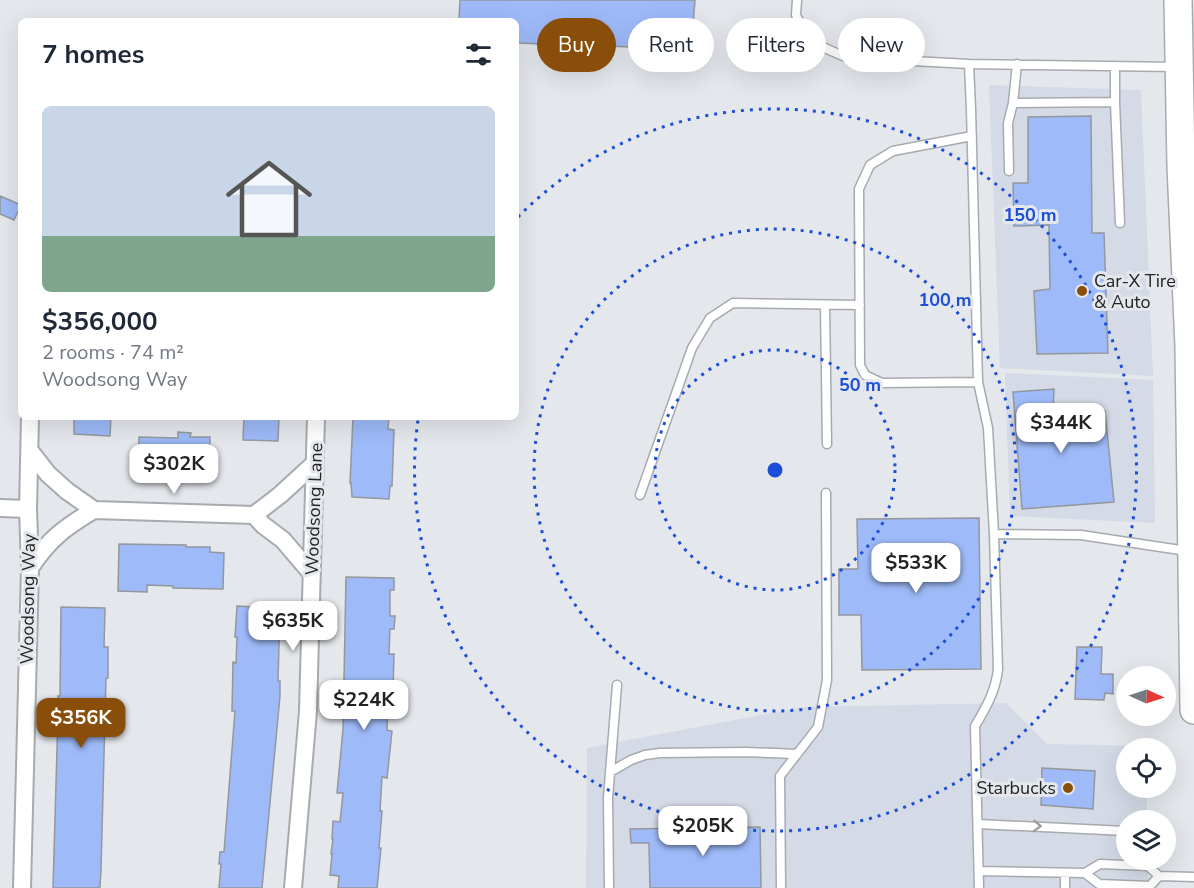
<!DOCTYPE html>
<meta charset="utf-8">
<style>
body{margin:0;font-family:"Nunito Sans",sans-serif;background:#f2f2f3;color:#1f2937;height:100vh;display:flex;flex-direction:column;font-size:22px;white-space:nowrap}
*{box-sizing:border-box;margin:0}
p{font-size:20px;color:#747a83}
.icon{flex:none;width:33px;height:33px;fill:none;stroke:currentColor;stroke-width:2;stroke-linecap:round;stroke-linejoin:round}
.map{position:relative;flex:1;overflow:hidden}
.panel{position:absolute;left:18px;top:18px;width:501px;height:402px;display:flex;flex-direction:column;background:#fff;border-radius:9px;box-shadow:0 6px 24px #0002}
.panel>*{flex:none}
.guide{position:absolute;left:537px;top:18px;width:567px;height:54px;display:flex;gap:12px}
.needle{width:39px;rotate:93deg}
.controls{position:absolute;left:1116px;top:666px;display:grid;gap:12px}
.controls a{display:grid;place-items:center;width:60px;height:60px;border-radius:50%;background:#fff;box-shadow:0 6px 24px #0002;font-size:30px}
.price{position:absolute;translate:-50% -51px;padding:0 14px;border-radius:12px;background:#fff;color:#222;font-size:20px;line-height:39px;filter:drop-shadow(0 2px 3px #0008)}
.price::after{content:'';position:absolute;left:50%;top:36px;width:18px;height:14px;margin-left:-9px;background:inherit;clip-path:polygon(0 0,100% 0,50% 100%)}
.price.on{background:#894e09;color:#fff}
ul{padding:0;list-style:none}
li{display:grid;align-content:center;gap:12px;height:318px;padding:0 24px}
li span{display:grid;place-items:center;height:186px;border-radius:9px;color:#555}
li>.icon{margin-inline-start:auto}
span .icon{width:108px;height:108px;fill:#fffc;stroke-width:1}
li b{font-size:26px}
h2{display:flex;justify-content:space-between;align-items:center;height:72px;padding:0 24px;font-size:26px}
.pill{padding:0 21px;border-radius:27px;background:#fff;box-shadow:0 6px 24px #0002;font-size:21px;line-height:54px}
.pill.on{background:#894e09;color:#fff}
.map>svg:first-child{display:block}
</style>
<div class="map">
<svg width="1194" height="888" viewBox="0 0 1194 888">
<rect width="100%" height="100%" fill="#e4e7ec"/>
<path fill="#d4dae6" d="M 989,85 L 1141,90 L 1153,376 L 1000,368 Z
M 1005,373 L 1153,380 L 1155,523 L 1010,516 Z
M 1006,703 L 1047,744 L 1147,746 L 1147,748 L 1126,748 L 1126,788 L 1147,788 L 1147,820 L 1126,820 L 1126,860 L 1148,860 L 1148,888 L 586,888 L 587,748 L 804,707 Z"/>
<path fill="#9ebaf8" stroke="#94979c" stroke-width="1.5" d="M 460,0 L 695,0 L 691,49 L 516,43 L 516,21 L 459,21 Z
M 1091,116 L 1092,233 L 1104,233 L 1108,353 L 1037,354 L 1034,291 L 1050,289 L 1049,225 L 1014,226 L 1013,183 L 1028,183 L 1028,117 Z
M 0,196 L 21,205 L 14,220 L 0,214 Z
M 1054,389 L 1053,413 L 1105,411 L 1114,502 L 1022,509 L 1013,392 Z
M 74,417 L 111,417 L 110,436 L 74,434 Z
M 244,417 L 279,417 L 278,441 L 243,440 Z
M 353,417 L 389,417 L 388,429 L 394,430 L 392,486 L 390,486 L 389,499 L 352,497 L 351,483 L 350,483 Z
M 178,432 L 191,433 L 190,437 L 210,437 L 209,481 L 176,481 L 176,479 L 153,479 L 153,474 L 138,473 L 139,437 L 178,438 Z
M 979,518 L 981,669 L 862,670 L 861,615 L 839,615 L 839,569 L 858,569 L 857,519 Z
M 119,544 L 186,545 L 186,547 L 210,547 L 210,552 L 224,553 L 223,589 L 173,588 L 173,586 L 147,585 L 147,592 L 118,591 Z
M 346,577 L 394,578 L 394,590 L 390,590 L 390,616 L 395,616 L 394,629 L 390,629 L 389,654 L 394,654 L 393,690 L 392,702 L 388,702 L 387,730 L 392,731 L 387,778 L 382,777 L 380,811 L 382,811 L 379,848 L 381,848 L 377,888 L 338,888 L 339,876 L 330,875 L 332,854 L 331,854 L 333,839 L 332,839 L 333,821 L 340,822 L 343,793 L 337,793 L 343,729 Z
M 237,606 L 280,608 L 278,681 L 280,681 L 280,696 L 262,888 L 219,888 L 221,864 L 219,864 L 220,852 L 224,852 L 235,711 L 232,711 L 233,662 L 236,663 L 237,637 L 235,637 Z
M 61,607 L 105,608 L 104,647 L 108,647 L 108,678 L 106,678 L 101,870 L 100,887 L 97,888 L 53,888 L 58,714 L 58,696 L 60,696 Z
M 1077,647 L 1102,647 L 1101,674 L 1113,674 L 1113,694 L 1105,693 L 1104,700 L 1075,699 Z
M 1042,768 L 1095,771 L 1093,809 L 1041,805 Z
M 760,827 L 761,888 L 650,888 L 649,843 L 631,843 L 630,829 Z"/>
<g fill="none" stroke-linecap="round" stroke-linejoin="round">
<defs>
<path id="service" d="M 797,0 L 796,15 L 803,29 L 814,42 L 827,49 L 843,56 L 913,61 L 969,64 L 1177,67
M 969,64 L 971,109 L 978,382 L 988,428 L 994,534 L 998,669 C 996,690 986,708 975,726 L 979,888
M 1017,64 L 1013,103 L 1115,102 L 1115,66
M 1115,102 L 1120,223
M 972,136 L 893,151 L 870,165 L 859,189 L 860,365 L 865,375 L 882,383 L 978,382
M 1009,171 L 1008,123 L 1013,103
M 825,305 L 827,444
M 640,495 L 692,348 L 710,318 L 733,303 L 860,305
M 994,534 L 1081,535 L 1187,551
M 610,772 L 631,760 L 645,755 L 660,753 L 746,752 L 797,754
M 978,824 L 1126,831
M 980,871 L 1085,873 L 1100,864 L 1148,866 L 1159,876 L 1194,877
M 1085,873 L 1099,884 L 1150,886 L 1159,876
M 609,888 L 608,798 L 617,685
M 781,888 L 780,776 L 818,727 L 827,680 L 826,493
M 1065,888 L 1065,873"/>
<path id="minor" d="M 30,451 L 48,474 L 67,491 L 94,510
M 0,508 L 28,509
M 94,510 L 254,515
M 254,515 L 263,525 L 283,540 L 312,574
M 254,515 L 280,495 L 315,463
M 30,568 C 49,539 64,528 94,510
M 22,888 L 30,568 L 28,509 L 30,417
M 293,888 L 308,711 L 316,417"/>
<path id="primary" d="M 1178,0 L 1181,166 L 1189,346 L 1194,710"/>
</defs>
<use href="#service" stroke="#a7aaaf" stroke-width="11"/>
<use href="#minor" stroke="#a7aaaf" stroke-width="20"/>
<use href="#primary" stroke="#a7aaaf" stroke-width="30"/>
<use href="#service" stroke="#fff" stroke-width="8"/>
<use href="#minor" stroke="#fff" stroke-width="16"/>
<use href="#primary" stroke="#fff" stroke-width="27"/>
</g>
<defs><path id="oneway-chevron" d="M-2-3.5L2.5 0L-2 3.5" fill="none" stroke-width="1.6" stroke-linecap="round" stroke-linejoin="round" transform="scale(1.5)"/></defs>
<use stroke="#9c9c9d" href="#oneway-chevron" transform="translate(1037 826) rotate(2)"/>
<g fill="none" stroke="#1d4ed8" stroke-width="3" stroke-dasharray="3 6">
<circle cx="775" cy="470" r="120"/>
<circle cx="775" cy="470" r="241"/>
<path d="M518 217A361 361 0 1 1 418 420"/>
</g>
<g fill="#894e09" stroke="#e4e7ec" stroke-width="2">
<circle cx="1082" cy="291" r="6"/>
<circle cx="1068" cy="788" r="6"/>
</g>
<g text-anchor="middle" stroke-width="6" stroke-linejoin="round" paint-order="stroke">
<g font-size="18" fill="#242426" stroke="#e4e7ec" text-anchor="start">
<text x="1094" y="287">Car-X Tire<tspan x="1094" dy="21">&amp; Auto</tspan></text>
<text x="1056" y="794" text-anchor="end">Starbucks</text>
</g>
<g font-size="18" fill="#242426" stroke="#e4e7ec">
<text transform="translate(314 509) rotate(-88)" y="6">Woodsong Lane</text>
<text transform="translate(28 599) rotate(-89)" y="6">Woodsong Way</text>
</g>
</g>
<circle cx="775" cy="470" r="9" fill="#1d4ed8" stroke="#e4e7ec" stroke-width="3"/>
<g font-size="18" text-anchor="middle" font-weight="bold" fill="#1d4ed8" stroke="#e4e7ec" stroke-width="6" stroke-linejoin="round" paint-order="stroke">
<text x="1030" y="221">150 m</text>
<text x="945" y="306">100 m</text>
<text x="860" y="391">50 m</text>
</g>
</svg>
<div class="controls">
<a><svg class="needle" viewBox="-14 -14 28 28"><path d="M0-13l5 13h-10z" fill="#e53935"/><path d="M0 13l5-13h-10z" fill="#747a83"/></svg></a>
<a><svg class="icon" aria-label="locate" viewBox="0 0 24 24"><circle cx="12" cy="12" r="6"/><path d="M12 2v4M12 18v4M2 12h4M18 12h4"/></svg></a>
<a><svg class="icon" aria-label="layers" viewBox="0 0 24 24"><path d="M12 4l9 5-9 5-9-5zM3 14l9 5 9-5"/></svg></a>
</div>
<b class="price" style="left:1061px;top:454px">$344K</b>
<b class="price" style="left:174px;top:495px">$302K</b>
<b class="price" style="left:916px;top:594px">$533K</b>
<b class="price" style="left:293px;top:652px">$635K</b>
<b class="price" style="left:364px;top:731px">$224K</b>
<b class="price on" style="left:81px;top:749px">$356K</b>
<b class="price" style="left:703px;top:857px">$205K</b>
<div class="guide">
<a class="pill on">Buy</a>
<a class="pill">Rent</a>
<a class="pill">Filters</a>
<a class="pill">New</a>
</div>
<section class="panel">
<h2>7 homes<svg class="icon" aria-label="filters" viewBox="0 0 24 24"><path d="M4 7h16M4 17h16"/><circle cx="9" cy="7" r="2"/><circle cx="15" cy="17" r="2"/></svg></h2>
<ul>
<li><span style="background:linear-gradient(#c9d6e8 70%,#7fa58c 0)"><svg class="icon" aria-label="home" viewBox="0 0 24 24"><path d="M3 11l9-7 9 7M6 9v11h12V9"/></svg></span><div><b>$356,000</b><p>2 rooms · 74 m²</p><p>Woodsong Way</p></div></li>
</ul>
</section>
</div>
